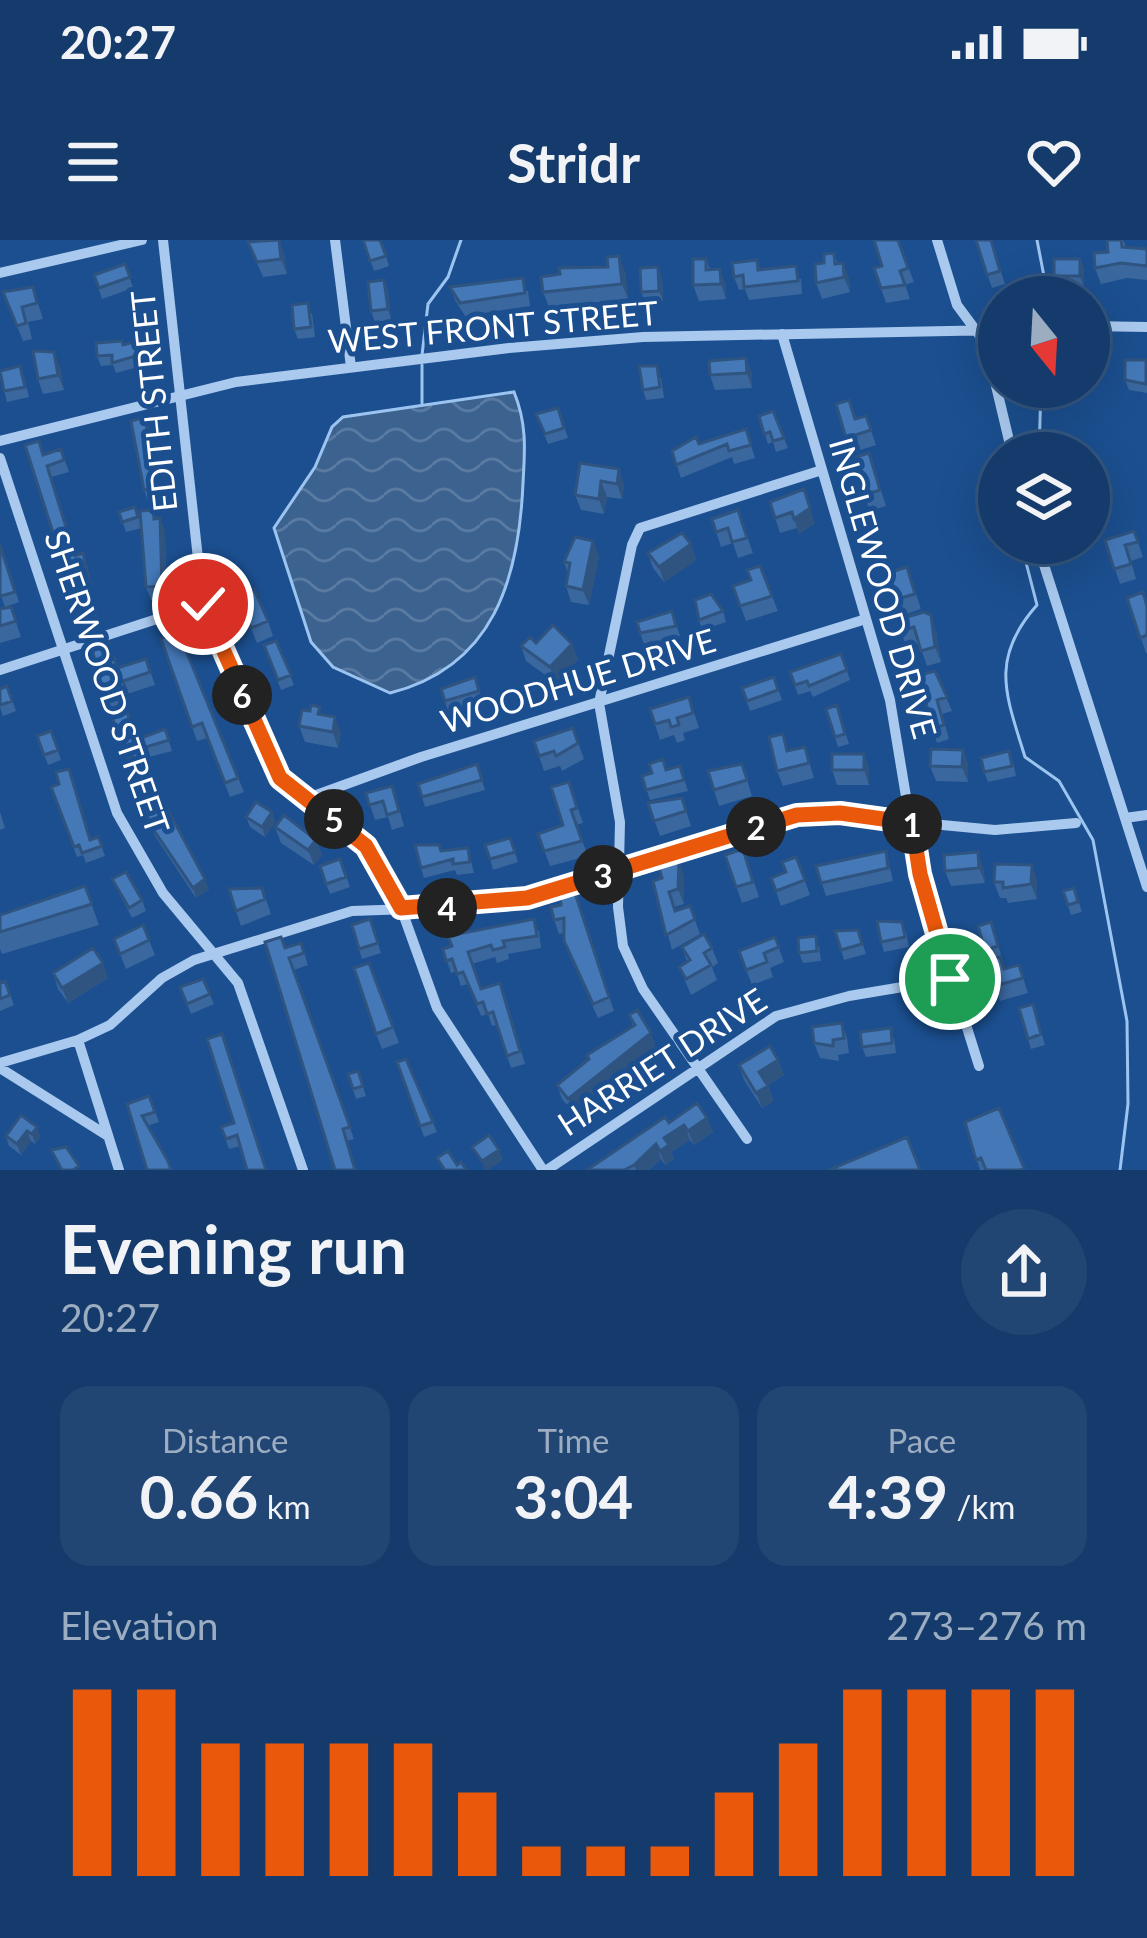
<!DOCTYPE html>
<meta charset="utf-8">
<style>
body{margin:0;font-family:Lato,sans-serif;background:#214673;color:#f1f3f6;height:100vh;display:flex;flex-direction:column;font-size:45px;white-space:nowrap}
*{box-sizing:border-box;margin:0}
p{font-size:39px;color:#9dadc1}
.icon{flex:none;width:66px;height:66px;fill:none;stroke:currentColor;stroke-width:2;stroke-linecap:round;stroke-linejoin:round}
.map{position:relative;height:930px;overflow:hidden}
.side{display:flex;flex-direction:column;background:#143b6b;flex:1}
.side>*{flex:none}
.needle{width:78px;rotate:162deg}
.buttons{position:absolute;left:978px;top:36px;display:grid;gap:24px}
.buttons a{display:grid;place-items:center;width:132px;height:132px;border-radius:50%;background:#143b6b;box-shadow:0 12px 48px #0002,0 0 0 3px #33557e;font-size:60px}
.pin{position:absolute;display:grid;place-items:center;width:102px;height:102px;color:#fff;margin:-51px;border:6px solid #fff;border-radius:50%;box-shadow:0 3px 12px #0007}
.km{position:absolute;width:60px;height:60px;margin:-30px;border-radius:50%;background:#222;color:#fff;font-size:33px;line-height:60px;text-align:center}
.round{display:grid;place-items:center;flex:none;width:126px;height:126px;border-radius:63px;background:#214673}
.overview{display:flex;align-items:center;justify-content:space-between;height:204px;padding:0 60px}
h1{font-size:66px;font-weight:700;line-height:90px}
.stats{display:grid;grid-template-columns:repeat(3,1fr);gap:18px;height:204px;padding:12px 60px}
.stats div{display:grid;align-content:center;border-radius:30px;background:#214673;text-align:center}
.stats b{font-size:60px;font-weight:700}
.stats small{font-size:33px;font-weight:400}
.stats p{font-size:33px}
.chart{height:336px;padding:24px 60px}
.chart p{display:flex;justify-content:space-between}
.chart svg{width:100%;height:216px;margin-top:12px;stroke:#ea580c;stroke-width:6}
.status{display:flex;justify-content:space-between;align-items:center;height:84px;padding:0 60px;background:#143b6b;direction:ltr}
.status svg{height:33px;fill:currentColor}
header{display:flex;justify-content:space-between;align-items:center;height:156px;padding:0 60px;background:#143b6b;font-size:54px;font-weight:700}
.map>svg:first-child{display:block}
</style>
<div class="status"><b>20:27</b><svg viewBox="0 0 49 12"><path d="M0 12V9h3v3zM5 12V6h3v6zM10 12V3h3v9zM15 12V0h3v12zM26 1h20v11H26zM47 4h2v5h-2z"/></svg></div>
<header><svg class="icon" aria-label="menu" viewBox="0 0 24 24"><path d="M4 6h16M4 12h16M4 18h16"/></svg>Stridr<svg class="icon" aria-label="heart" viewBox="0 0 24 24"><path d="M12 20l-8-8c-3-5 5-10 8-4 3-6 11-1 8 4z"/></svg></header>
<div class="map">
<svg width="1147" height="930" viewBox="0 0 1147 930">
<defs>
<pattern id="water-waves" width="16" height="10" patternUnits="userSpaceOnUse" patternTransform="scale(3)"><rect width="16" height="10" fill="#3c6290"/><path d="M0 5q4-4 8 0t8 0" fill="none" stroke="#597aa1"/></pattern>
</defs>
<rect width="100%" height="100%" fill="#1b4f8f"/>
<path fill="url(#water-waves)" stroke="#9cc4f0" stroke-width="3" d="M514,152C527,184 525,209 523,243C519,338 494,427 390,453L333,427L311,402L274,288L315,227L332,187L343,177Z"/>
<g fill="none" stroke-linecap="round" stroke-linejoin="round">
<path stroke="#9cc4f0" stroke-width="3" d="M1037,0L1048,57
M422,115L428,64L448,37L461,0
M422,125V163
M1039,213L1041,147
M1021,303L1037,365C989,419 1006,455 1025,517L1059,541L1093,600L1127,781L1128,864L1120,930"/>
<path stroke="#a9c9ee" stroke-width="10" d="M163,0L203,364L280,538L366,606L378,624L401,668L437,768L543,930
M335,0L351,127
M937,0L957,65L986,104L1012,213
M0,33L142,0
M1089,86L1147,87
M782,94L890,460L919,635L979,826
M0,201L236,142L509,108L643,97L999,90
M0,218L117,573L163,653L238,743L303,930
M1037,303L1147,647
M0,430L203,364
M308,558L421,517L866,379
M1125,578L1147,575
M78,800L119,930
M0,823L78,800L110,785L162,738L194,720L352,671L468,667L527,658L816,573L995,590L1076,583
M0,828L108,896
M747,899L643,749L623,706L618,667L620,582L599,463L632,305L640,288L822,230
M547,930L776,776L849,756L950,739"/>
</g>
<path fill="#3a679d" d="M363,0H381L389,26L374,31Z
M898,0L914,42L905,45L910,59L886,63L874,28L882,26Z
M976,0H991L1005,44L992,48Z
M1123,0L1126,7L1147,9V40L1127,38L1101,44L1095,28L1108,12Z
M248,2L284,14L287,34L263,37Z
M834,13L838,24L849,39L850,52L822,59L816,43L824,23Z
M706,19L710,30L726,45V59L699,61L693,45Z
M1080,19L1084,29V47H1058L1054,36Z
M757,20L760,29L801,39L802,54L749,60L745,49L739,50L734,37Z
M125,24L133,48L102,59L94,35Z
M608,27L625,31L628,59L549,67L543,52Z
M662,37L663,61L645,62L641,52Z
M384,40L388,51L391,80L375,82L371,71Z
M33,47L43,79L28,82L32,99L23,101L3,52Z
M450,47L528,51L530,66L465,76L455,60Z
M312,73L315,97L298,99L294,89Z
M145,99L153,123L116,133L113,125L101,126L97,116L122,101L124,105Z
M746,118L752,134V148L715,150L710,135Z
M1147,124V153L1129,150L1125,140Z
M60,127L64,150L43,154L38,139Z
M24,136L29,157L7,162L4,151Z
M661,137L664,158L646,160L643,150Z
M558,168L568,198L548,204L536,174Z
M773,171L788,208L776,212L773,202L768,204L759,176Z
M866,176L876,205L851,213L846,198L856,179Z
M149,188L160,259L148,261L144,250Z
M746,189L755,218L734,224L732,217L681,238L672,211Z
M25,205L43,215L61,209L69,232L51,237L76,315L87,325L98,381L83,386Z
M580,223L624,244L622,259L607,257L604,274L581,270L575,255Z
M874,228L886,266L870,271L864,255Z
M770,262L815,283L799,294L797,288L780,293Z
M135,267L142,288L126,292L119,272Z
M738,270L753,313L738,318L733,303L721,307L712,279Z
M165,291L166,359L151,360L146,347Z
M1134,291L1143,317L1131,321L1136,339L1120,344L1105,300Z
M0,303L19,362L5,367L0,353Z
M691,304L696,320L664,342L653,328L648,313Z
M599,316L589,365L571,362L566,346L568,333L564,322Z
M760,326L778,371L746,381L733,346L751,340Z
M907,327L921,369L906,374L891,349L885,334Z
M1127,358L1147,364V413H1146Z
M242,366L268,381L273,396L257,403Z
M11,367L21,397L0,403V369Z
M672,371L680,396L644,404L640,393Z
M723,371L726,382L702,390L699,380Z
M897,380L936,391L941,422L927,426L919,403L906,406Z
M174,381L244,552L230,557L207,498L197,501L161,399L166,397Z
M276,401L294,445L281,450L264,405Z
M536,403L578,419L555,442L526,421L521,406Z
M841,414L850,440L813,457L810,451L798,455L790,432Z
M146,419L155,445L127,454L131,463L109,470L104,458L118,428Z
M935,431L952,471L942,474L949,499L937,503L932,489Z
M475,437L485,466L450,477L441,449Z
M774,437L782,460L750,471L742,448Z
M7,446L16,471L3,476L0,467V449Z
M689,457L699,488L683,493L685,500L677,503L674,495L660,500L650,469Z
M837,465L849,504L838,507L826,469Z
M111,474L136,500L165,489L172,511L149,517L153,527L138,532L136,525L130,527Z
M299,486L341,492L338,508L305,502Z
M573,488L584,519L562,531L560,526L544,531L534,501Z
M51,491L61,520L48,525L37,496Z
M805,507L814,538L783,546L777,531L789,511Z
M963,510L968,525V542L936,541L930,526Z
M864,514L869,529V545H837L832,530Z
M1013,522L1016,536L988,542L984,532Z
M477,524L485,550L425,567L418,544Z
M742,524L752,556L719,566L708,531Z
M680,526L688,551L650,560L642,536Z
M134,536L157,561L209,649L196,658L155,596Z
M569,542L583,583L576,585L588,616L550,626L538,594L563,585Z
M51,547L91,600L98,597L105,616L86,623L83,615L77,617Z
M366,553L397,561L404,586L392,590L388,577L375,580Z
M682,558L691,586L660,596L648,563Z
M0,572L5,588L0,590Z
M272,572L275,582L265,597L250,587L246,577Z
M275,587L316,600L322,615L314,625L281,603Z
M510,598L518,622L493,630L490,619Z
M468,608L474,633L457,635L455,630L424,638L421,628Z
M743,609L759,657L742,663L725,615Z
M886,611L893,641L826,656L816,626Z
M796,617L810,655L781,666L771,638L786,632Z
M340,619L350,647L330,654L326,644Z
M983,627L985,643L951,646L945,631Z
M684,636V664L674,667L676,671L690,666L700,694L672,710L653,641Z
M112,639L142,660L146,671L132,678Z
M1037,640V659L1008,663L1006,658H1000L994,642Z
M85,646L99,685L2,714L0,709V675Z
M262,648L271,674L241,686L229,649Z
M1074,648L1082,672L1071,675L1063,651Z
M575,653L614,771L598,778L569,715L564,701V693L559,694L554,680L561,665Z
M370,679L381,713L362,719L352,685Z
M991,682L1005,728L1019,725L1028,753L1000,761L978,686Z
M858,690L866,714L844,720L841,710Z
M539,691L541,708L508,714L509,719L497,723L495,717L472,724L481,749L505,755L525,824L511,828L497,785L492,786L488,774L481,776L468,744L461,746L456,731L451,733L443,709Z
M906,692L909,707L884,712L881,702Z
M775,697L784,722L770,728L773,737L752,745L739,711Z
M114,699L149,700L155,715L126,729Z
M301,703L308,725L294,730L354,899L347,901L285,708Z
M819,706L821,721L803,723L799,713Z
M682,707L712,708L718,723L712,727L717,740L691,755L679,727L687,722Z
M369,723L399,803L382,809L376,794Z
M53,733L108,738L68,763L58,749Z
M203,739L214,764L191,774L180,747Z
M5,741L14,765L0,771V743Z
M1033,764L1045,805L1031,809L1019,768Z
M629,775L656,807L573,872L562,859L557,845L633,786Z
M842,783L847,798L849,813L838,815L839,821L820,818L814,803Z
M222,794L240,906L229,909L221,887L234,883Z
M894,798L896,813L866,817L862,807Z
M406,819L437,892L424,897L397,822Z
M778,820L784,835L768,845L773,861L762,868L744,840L739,825Z
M358,831L366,856L356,859L348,834Z
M149,856L159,882L147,886L127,864Z
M999,868L1024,930H980L965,882Z
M707,878L713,892L694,905L690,900L671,912L674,919L665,925L661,919L649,930H587L669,883Z
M37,887L40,897L35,904L31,901L21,915L9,906L6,896Z"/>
<path fill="#305480" d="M279,0L284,14L287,34L281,19Z
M619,16L625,31L628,59L622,44Z
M1080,19L1084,29V47L1080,36Z
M843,23L849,39L850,52L844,37Z
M658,27L662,37L663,61L659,51Z
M720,29L726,45V59L721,44Z
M384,40L388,51L391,80L388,69Z
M54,112L60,127L64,150L58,135Z
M746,118L752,134V148L747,133Z
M145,177L149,188L160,259L156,249Z
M619,229L624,244L622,259L617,244Z
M601,241L607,257L604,274L599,259Z
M804,249L815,283L799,294L794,279Z
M160,278L165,291L166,359L162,346Z
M593,301L599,316L589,365L583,350Z
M691,304L696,320L664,342L659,327Z
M83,313L87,325L98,381L94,369Z
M931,375L936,391L941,422L935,407Z
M572,404L578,419L555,442L550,427Z
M335,477L341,492L338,508L333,492Z
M963,510L968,525V542L962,527Z
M864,514L869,529V545L864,530Z
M272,572L275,582L265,597L262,587Z
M316,600L322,615L314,625L308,610Z
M978,612L983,627L985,643L979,628Z
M679,621L684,636V664L678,649Z
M1032,625L1037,640V659L1031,644Z
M205,639L209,649L196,658L193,648Z
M103,723L108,738L68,763L62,748Z
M651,793L656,807L573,872L568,859Z
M778,820L784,835L765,847L759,832Z
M768,846L773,861L762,868L756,853Z
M707,878L713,892L694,905L688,891Z
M684,885L690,900L671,912L674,919L665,925L660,911L664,898Z
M37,887L40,897L35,904L32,894Z
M27,891L31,901L21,915L17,904Z
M656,904L661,919L649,930H636L634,925Z
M499,910L503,920L488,930H485L482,921Z"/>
<path fill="#4478b7" stroke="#305480" stroke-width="3" d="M279,0L281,19L257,22L248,2Z
M363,0H380L386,16L370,21Z
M874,0H898L908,28L900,31L905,45L881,48L874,28L882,26Z
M976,0H991L1000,31L987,35Z
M1107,0H1121L1122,7L1147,9V26L1121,23L1095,28L1094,13L1108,12Z
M834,13L835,24L843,23L844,37L816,43L815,24L824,23V14Z
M619,16L622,44L543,52L541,37L560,34L559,28L608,27L607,17Z
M693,19H706V30L720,29L721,44L693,45Z
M1054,19H1080V36H1054Z
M757,20L758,30L796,26L798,41L744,47L743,35L734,37L732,23Z
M125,24L130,37L99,48L94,35Z
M658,27L659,51L641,52L640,28Z
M523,38L525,53L460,63L450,47Z
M384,40L388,69L371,71L368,42Z
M33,47L37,63L22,67L26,83L17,86L3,52Z
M308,63L311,87L294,89L292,65Z
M145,99L149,112L112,123V115L97,116L96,103L122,101L123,105Z
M33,111L54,112L58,135L38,139Z
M746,118L747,133L710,135L709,121Z
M1125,120H1146V144L1125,140Z
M20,126L25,147L4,151L0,131Z
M639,126H657L660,147L643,150Z
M849,160L855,179L866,176L871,190L846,198L836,164Z
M558,168L564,188L545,194L536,174Z
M773,171L784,198L773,201L770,192L764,194L759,176Z
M145,177L156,249L144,250L131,181Z
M746,189L751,205L729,211L727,204L676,225L672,211L696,197L699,204Z
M39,201L43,215L61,209L64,220L47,226L75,316L83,313L94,369L79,374L25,205Z
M869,213L880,250L864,255L853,218Z
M580,223L619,229L617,244L601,241L599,259L575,255Z
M804,249L810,268L794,279L792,272L775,278L770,262Z
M135,267L138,277L122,282L119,272Z
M153,270L154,279L160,278L162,346L146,347L140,271Z
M738,270L747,298L732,302L728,288L716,292L712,279Z
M1134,291L1138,302L1125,305L1131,324L1114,329L1105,300Z
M682,293L691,304L659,327L648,313Z
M575,297L593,301L583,350L566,346L570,323L564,322Z
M0,305L15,352L1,356L0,353Z
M760,326L772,356L740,366L733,346L751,340L747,330Z
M907,327L915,354L901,358L885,334Z
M254,349L268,381L251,388L242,366L249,363L245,353Z
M1143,352L1147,366V395L1140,398L1127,358Z
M711,354L723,371L699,380L695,360Z
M11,367L16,381L0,386V369Z
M672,371L676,386L640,393L637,382Z
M924,372L931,375L935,407L921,411L914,387L901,391L897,380Z
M174,381L238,538L225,543L202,483L192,487L161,399L166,396L162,386Z
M553,385L572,404L550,427L521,406L530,397L536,403Z
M276,401L291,435L278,440L264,405Z
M109,402L117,428L146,419L150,432L123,441L126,450L104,458L92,408Z
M841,414L847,430L809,446L807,441L795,445L790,432Z
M935,431L947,457L937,460L944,485L932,489L920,435Z
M475,437L479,451L445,461L441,449Z
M774,437L778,450L747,461L742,448Z
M7,446L12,461L0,465V449Z
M689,457L693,473L677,478L679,485L671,487L669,480L655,484L650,469Z
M311,465L320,467L318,474L335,477L333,492L299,486L302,470L310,471Z
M837,465L845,494L835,497L826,469Z
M126,469L136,500L165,489L169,500L146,507L149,517L134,522L132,515L126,517L111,474Z
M573,488L578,503L556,516L554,511L539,516L534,501Z
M51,491L58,510L44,515L37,496Z
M783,494L787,511L805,507L809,523L777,531L769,497Z
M931,509L963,510L962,527L930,526Z
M1009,511L1012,526L984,532L981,518Z
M832,514H864V530H832Z
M663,519L666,530L680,526L684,540L646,550L642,536L652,533L649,524Z
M477,524L482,540L422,557L418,544Z
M742,524L747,540L714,550L708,531Z
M69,529L90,600L98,597L102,606L82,613L79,605L74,607L51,547L59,544L56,532Z
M146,532L157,561L162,559L205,639L193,648L151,586L134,536Z
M569,542L577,568L571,570L582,601L544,611L538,594L563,585L551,547Z
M392,546L399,571L387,575L383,561L369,565L366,553Z
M682,558L686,571L654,581L648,563Z
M256,562L272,572L262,587L246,577Z
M284,575L316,600L308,610L275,587Z
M510,598L515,612L490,619L485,605Z
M415,605H439L441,611L468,608L470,622L453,624V619L421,628Z
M743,609L753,642L736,647L725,615Z
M886,611L888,628L821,643L816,626Z
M978,612L979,628L945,631L944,615Z
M796,617L805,640L776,651L771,638L786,632L782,622Z
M340,619L346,637L326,644L320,626Z
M679,621L678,649L669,652L675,671L690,666L695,679L666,695L653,641L662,638L659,627Z
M995,624L1032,625L1031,644L1003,648V642H994Z
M126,632L142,660L129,668L112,639Z
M85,646L92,664L0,692V675Z
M262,648L265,659L236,671L229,649Z
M1074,648L1078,662L1068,665L1063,651Z
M575,653L609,757L593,764L564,701V678L554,680L551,667L561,665L560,656Z
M370,679L378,703L359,709L352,685Z
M534,679L537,696L503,701L505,707L493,710L491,705L468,712L481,749L500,743L520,811L507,816L493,772L487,774L483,762L477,764L463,732L457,734L452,719L446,721L443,709L452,706L448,696Z
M877,681L902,682L905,697L881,702Z
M991,682L998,706L985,710L978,686Z
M143,685L149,700L120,714L114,699Z
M858,690L862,704L841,710L835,691Z
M704,694L712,708L704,713L711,725L686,739L679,727L690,720L682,707Z
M816,696L817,711L799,713L798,698Z
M281,697L285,708L301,703L304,713L289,718L350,887L343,889L355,930H335L265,702Z
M775,697L779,707L764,713L767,722L746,730L739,711Z
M93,708L103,723L62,748L53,733Z
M1000,717L1004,729L1019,725L1023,738L995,746L987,720Z
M369,723L393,787L376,794L354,728Z
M203,739L210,754L187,764L180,747Z
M5,741L10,755L0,759V743Z
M1033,764L1041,794L1028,799L1019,768Z
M637,770L651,793L568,859L557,845L589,819L587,815L635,785L629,775Z
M842,783L844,798L833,800V806L814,803L812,787Z
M891,788L892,803L862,807L860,792Z
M222,794L266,930H247L237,895L226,899L221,887L234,883L207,799Z
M770,806L778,820L759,832L768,846L756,853L739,825Z
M406,819L433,882L420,886L397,822Z
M358,831L363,846L353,849L348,834Z
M149,856L155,872L142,876L168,921L171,930H147L127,864Z
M697,863L707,878L688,891L684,885L664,898L669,905L660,911L656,904L634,925L624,930H587L665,877L669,883Z
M999,868L1024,928L1020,930H986L981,918L976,920L965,882Z
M21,875L37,887L32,894L27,891L17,904L6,896Z
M489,895L499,910L482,921L472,907Z
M907,897L920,930H829Z
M66,907L79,926L73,930H62L51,910Z
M448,911L457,925L461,922L466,930H445L437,918Z"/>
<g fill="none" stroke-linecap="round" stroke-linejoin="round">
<defs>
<path id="route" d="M203,364L280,538L366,606L401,668L527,658L797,575L840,573L912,583L920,634L950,739"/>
</defs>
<use href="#route" stroke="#fff" stroke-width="24"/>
<use href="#route" stroke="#ea580c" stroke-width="15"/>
</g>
<g text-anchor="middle" stroke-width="10" stroke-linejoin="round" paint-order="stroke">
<g font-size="33" fill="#fff" stroke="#1b4f8f">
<text transform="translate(493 87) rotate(-5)" y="12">WEST FRONT STREET</text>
<text transform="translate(154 161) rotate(-96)" y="12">EDITH STREET</text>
<text transform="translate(883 348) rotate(74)" y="12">INGLEWOOD DRIVE</text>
<text transform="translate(578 441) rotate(-17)" y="12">WOODHUE DRIVE</text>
<text transform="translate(107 442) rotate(71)" y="12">SHERWOOD STREET</text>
<text transform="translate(662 822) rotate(-33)" y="12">HARRIET DRIVE</text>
</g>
</g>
</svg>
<div class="buttons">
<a><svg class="needle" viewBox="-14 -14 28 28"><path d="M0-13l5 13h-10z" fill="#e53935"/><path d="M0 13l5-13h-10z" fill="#9dadc1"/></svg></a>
<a><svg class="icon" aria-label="layers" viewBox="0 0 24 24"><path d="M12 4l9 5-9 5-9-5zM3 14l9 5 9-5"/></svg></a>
</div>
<div class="pin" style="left:950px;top:739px;background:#1e9e55"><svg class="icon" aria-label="arrive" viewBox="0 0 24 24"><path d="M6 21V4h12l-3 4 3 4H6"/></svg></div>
<div class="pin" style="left:203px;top:364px;background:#d93025"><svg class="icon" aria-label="check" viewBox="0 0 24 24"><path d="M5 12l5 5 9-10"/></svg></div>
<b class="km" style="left:912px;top:584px">1</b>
<b class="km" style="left:756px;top:587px">2</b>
<b class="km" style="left:603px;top:635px">3</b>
<b class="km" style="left:447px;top:668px">4</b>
<b class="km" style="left:334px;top:579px">5</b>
<b class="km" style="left:242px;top:455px">6</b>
</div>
<section class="side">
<div class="overview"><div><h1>Evening run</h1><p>20:27</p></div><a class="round"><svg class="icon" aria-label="share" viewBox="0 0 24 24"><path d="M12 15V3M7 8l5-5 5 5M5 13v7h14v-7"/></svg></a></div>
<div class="stats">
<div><p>Distance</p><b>0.66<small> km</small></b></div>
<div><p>Time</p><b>3:04</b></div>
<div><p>Pace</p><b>4:39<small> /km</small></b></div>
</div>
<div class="chart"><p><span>Elevation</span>273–276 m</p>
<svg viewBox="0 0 160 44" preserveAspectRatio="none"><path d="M5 44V6M15 44V6M25 44V17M35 44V17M45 44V17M55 44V17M65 44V27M75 44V38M85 44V38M95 44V38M105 44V27M115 44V17M125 44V6M135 44V6M145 44V6M155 44V6"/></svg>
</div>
</section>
